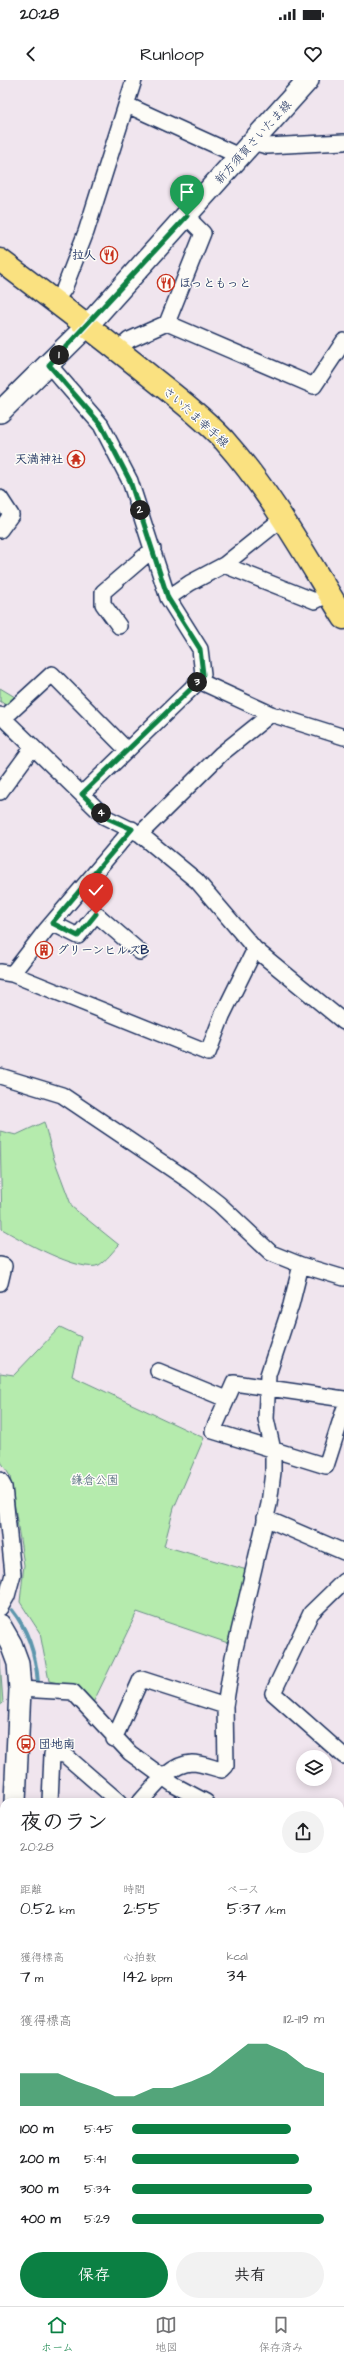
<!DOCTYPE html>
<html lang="ja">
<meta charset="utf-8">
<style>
body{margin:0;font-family:"Architects Daughter","Klee One",sans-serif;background:#f2f2f2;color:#202124;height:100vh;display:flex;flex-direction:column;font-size:15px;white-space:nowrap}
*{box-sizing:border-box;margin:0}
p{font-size:13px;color:#757577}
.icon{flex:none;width:22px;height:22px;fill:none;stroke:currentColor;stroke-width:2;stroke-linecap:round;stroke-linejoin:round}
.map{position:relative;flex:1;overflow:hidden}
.drawer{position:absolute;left:0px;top:1718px;width:344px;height:508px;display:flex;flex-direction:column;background:#fff;border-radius:12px 12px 0 0;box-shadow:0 2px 10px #0003}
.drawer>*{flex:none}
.tools{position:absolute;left:296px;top:1670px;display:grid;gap:8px}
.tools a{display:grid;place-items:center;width:36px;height:36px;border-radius:50%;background:#fff;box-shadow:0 2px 10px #0003;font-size:20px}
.pin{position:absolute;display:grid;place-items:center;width:34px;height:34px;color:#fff;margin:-41px -17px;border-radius:50% 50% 50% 0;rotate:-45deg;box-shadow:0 0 4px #0007}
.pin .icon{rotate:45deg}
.km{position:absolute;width:20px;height:20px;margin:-10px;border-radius:50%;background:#222;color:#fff;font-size:11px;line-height:20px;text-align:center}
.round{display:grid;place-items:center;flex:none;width:42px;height:42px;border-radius:21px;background:#f2f2f2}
.head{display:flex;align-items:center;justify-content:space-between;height:68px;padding:0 20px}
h1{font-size:22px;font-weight:600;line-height:30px}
.stats{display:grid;grid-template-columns:repeat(3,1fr);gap:6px;height:68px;padding:4px 20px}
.stats div{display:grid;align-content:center}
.stats b{font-size:17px;font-weight:600}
.stats small{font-size:11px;font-weight:400}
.stats p{font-size:11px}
.chart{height:112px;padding:8px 20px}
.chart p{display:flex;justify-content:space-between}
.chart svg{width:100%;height:72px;margin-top:4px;fill:#0b8043;opacity:.7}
.primary-button{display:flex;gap:8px;margin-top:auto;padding:8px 20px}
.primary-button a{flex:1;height:46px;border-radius:24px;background:#0b8043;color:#fff;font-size:16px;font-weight:600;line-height:46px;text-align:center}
.primary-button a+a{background:#f2f2f2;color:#202124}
ul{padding:0 20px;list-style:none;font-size:13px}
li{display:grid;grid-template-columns:64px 48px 1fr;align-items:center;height:30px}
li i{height:10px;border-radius:5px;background:#0b8043}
.status{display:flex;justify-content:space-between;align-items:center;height:28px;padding:0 20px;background:#fff;direction:ltr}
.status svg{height:11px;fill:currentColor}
header{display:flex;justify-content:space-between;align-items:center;height:52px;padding:0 20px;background:#fff;font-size:18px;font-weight:600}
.tab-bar{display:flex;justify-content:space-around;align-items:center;height:56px;border-top:1px solid #e0e0e0;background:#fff;font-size:11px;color:#757577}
.tab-bar a{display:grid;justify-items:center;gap:2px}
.tab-bar .current{color:#0b8043}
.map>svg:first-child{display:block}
</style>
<div class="status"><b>20:28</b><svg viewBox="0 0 49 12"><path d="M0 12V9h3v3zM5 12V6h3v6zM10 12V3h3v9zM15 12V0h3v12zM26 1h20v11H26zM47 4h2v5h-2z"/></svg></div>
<header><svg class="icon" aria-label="back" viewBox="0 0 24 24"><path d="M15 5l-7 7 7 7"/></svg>Runloop<svg class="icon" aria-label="heart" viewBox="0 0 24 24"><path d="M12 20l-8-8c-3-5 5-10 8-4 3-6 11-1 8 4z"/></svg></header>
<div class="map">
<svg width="344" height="2226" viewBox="0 0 344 2226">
<rect width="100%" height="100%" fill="#f0e5ee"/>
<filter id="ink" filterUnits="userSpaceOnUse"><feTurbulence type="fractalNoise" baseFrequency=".025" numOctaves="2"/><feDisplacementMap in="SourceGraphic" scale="8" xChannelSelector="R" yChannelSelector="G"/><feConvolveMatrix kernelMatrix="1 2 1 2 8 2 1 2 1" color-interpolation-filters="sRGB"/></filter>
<g filter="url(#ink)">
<path fill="#b5ebad" stroke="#688d86" d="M0,608L15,617L7,626L0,621Z
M44,1042L54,1079L72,1127L119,1165C113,1171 106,1181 99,1185C81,1194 19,1159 2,1149L0,1051L16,1055Z
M60,1247L81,1257L72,1296L204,1358L174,1428L164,1466L247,1490L228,1563L137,1532L93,1623L73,1606L49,1601L40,1553L20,1522L24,1485L10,1396L0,1380V1293L14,1295Z
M0,1580L3,1623L0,1626Z"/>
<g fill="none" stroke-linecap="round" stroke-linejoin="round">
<path stroke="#5d96ad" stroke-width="4" d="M12,1530C29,1551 36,1577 38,1603
M340,1933L344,1935"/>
<defs>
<path id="street" d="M127,25L239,76
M252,62L267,66L344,62
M55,221L64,209L86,152L134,0
M167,243L203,153L187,137
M118,270L129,260L167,243L314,306L344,261
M49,285L101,345L130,401L168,518L200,569L203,594L199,601L82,714
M0,418L11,435L0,450
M224,485L315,521L329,514
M168,518L190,503L224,485L283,438
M119,546L103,524V512L153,469
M199,601L271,634L344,657
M0,635L105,737L140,754L197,801L255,869L344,942
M4,638L52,594L127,670
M0,712L33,667
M140,754L221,674L271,634
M52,843L78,856L96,834L140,872
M0,892L12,894L208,973L222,936L255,869
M12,894L46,850L132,749
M0,996L62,1015L191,1102L219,1124L271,1173L301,1185L344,1198
M0,1185L4,1186L0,1203
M158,1291L226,1319
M344,1319L234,1303L213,1351L326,1386L344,1330
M0,1400L4,1407L13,1494L7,1516L0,1528
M265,1438L344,1472
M344,1501L311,1533L273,1613L344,1676
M20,1609L73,1612L130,1673L174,1705L206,1722
M114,1659L141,1599L225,1626
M50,1722L52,1674L65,1675L119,1722
M140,1722C153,1708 170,1684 192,1683C201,1683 213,1688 222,1690L226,1686L225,1626L233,1577L269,1424L273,1392V1370L266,1339L268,1295L291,1225L301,1185
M340,1795L344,1798
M0,1906L4,1901
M0,1931L4,1935
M340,1978L344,1980
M0,2028L4,2025
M340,2056L344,2050
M0,2076L4,2074
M340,2082L344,2081
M340,2124H344
M340,2179L344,2178
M279,2222L284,2226
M58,2226L64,2222
M258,2226L262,2222"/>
<path id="secondary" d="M0,332L87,246L308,0
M0,1545L11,1564L18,1583L20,1609L15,1722
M0,1781H4
M340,1951L344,1953"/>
<path id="primary" d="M0,180C52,219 105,259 155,300C179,319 203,338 224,360C272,414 306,477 344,538"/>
</defs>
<use href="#street" stroke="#1b2f5e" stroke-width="18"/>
<use href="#secondary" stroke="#1b2f5e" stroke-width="24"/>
<use href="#primary" stroke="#1b2f5e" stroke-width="25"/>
<use href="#street" stroke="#fdfcf7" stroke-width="15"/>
<use href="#secondary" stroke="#fdfcf7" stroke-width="21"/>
<use href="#primary" stroke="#fae180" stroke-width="22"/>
</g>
</g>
<g fill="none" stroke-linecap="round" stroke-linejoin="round" filter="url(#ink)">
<defs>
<path id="route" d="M96,834L78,856L52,843L132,749L105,737L82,714L199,601L203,594L200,569L168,518L130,401L101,345L49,285L187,136"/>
</defs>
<use href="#route" stroke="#fff" stroke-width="8"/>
<use href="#route" stroke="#0b8043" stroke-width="5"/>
</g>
<defs>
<symbol id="restaurant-ring" viewBox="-11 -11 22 22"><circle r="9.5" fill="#fdfcf7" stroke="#c8321e" stroke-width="1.5"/><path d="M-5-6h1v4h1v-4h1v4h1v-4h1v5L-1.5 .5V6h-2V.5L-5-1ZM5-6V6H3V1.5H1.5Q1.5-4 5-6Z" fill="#c8321e"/></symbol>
<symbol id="temple-ring" viewBox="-11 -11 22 22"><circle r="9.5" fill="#fdfcf7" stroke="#c8321e" stroke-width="1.5"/><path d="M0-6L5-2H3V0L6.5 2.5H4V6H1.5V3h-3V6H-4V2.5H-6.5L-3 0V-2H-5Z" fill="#c8321e"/></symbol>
<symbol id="building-ring" viewBox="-11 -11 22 22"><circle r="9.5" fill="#fdfcf7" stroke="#c8321e" stroke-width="1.5"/><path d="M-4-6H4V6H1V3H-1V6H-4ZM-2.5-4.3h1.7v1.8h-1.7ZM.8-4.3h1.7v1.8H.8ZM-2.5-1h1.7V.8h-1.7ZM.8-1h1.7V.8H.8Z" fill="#c8321e"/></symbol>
<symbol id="bus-ring" viewBox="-11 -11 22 22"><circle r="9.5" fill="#fdfcf7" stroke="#c8321e" stroke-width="1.5"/><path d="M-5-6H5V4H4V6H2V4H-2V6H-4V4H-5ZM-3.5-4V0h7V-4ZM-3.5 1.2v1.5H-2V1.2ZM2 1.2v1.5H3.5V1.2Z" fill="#c8321e"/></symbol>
</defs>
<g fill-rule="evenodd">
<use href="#restaurant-ring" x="99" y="165" width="20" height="20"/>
<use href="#restaurant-ring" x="156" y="193" width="20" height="20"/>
<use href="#temple-ring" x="66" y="369" width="20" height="20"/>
<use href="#building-ring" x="34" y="860" width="20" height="20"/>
<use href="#bus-ring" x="16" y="1654" width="20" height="20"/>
</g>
<g text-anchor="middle" stroke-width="3" stroke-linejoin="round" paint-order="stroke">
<g font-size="12" fill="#1b2f5e" stroke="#fdfcf7">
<text transform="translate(253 62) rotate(-48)" y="4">新方須賀さいたま線</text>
<text transform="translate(196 337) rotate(42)" y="4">さいたま幸手線</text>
</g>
<g font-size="12" font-weight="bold" fill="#1b2f5e" stroke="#fdfcf7" text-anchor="start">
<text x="96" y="179" text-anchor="end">拉人</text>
<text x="179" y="207">ほっともっと</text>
<text x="63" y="383" text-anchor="end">天満神社</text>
<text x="57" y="874">グリーンヒルズB</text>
<text x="39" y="1668">団地南</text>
</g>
<g font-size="12" fill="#425e72" stroke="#fdfcf7">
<text x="95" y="1404">鎌倉公園</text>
</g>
</g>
</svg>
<div class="tools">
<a><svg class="icon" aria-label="layers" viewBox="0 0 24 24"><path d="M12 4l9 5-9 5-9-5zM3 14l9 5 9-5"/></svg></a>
</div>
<div class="pin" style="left:187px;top:136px;background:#1e9e55"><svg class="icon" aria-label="arrive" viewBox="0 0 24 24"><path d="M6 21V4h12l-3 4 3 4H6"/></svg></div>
<div class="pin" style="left:96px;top:834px;background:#d93025"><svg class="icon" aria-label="check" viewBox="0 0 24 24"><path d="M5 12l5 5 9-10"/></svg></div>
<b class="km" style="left:59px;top:275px">1</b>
<b class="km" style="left:140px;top:430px">2</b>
<b class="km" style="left:197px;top:602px">3</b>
<b class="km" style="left:101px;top:733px">4</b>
<section class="drawer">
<div class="head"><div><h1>夜のラン</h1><p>20:28</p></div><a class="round"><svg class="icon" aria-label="share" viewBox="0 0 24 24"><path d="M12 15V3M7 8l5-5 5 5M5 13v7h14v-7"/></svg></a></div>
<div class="stats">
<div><p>距離</p><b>0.52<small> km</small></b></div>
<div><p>時間</p><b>2:55</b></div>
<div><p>ペース</p><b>5:37<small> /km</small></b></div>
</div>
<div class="stats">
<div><p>獲得標高</p><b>7<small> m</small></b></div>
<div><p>心拍数</p><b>142<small> bpm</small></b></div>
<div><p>kcal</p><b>34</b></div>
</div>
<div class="chart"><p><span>獲得標高</span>112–119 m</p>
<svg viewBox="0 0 160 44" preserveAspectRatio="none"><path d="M0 44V24L10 24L20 24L30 29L40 33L50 38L60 38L70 33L80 33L90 29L100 24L110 15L120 6L130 6L140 11L150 20L160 24V44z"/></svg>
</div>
<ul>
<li><b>100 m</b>5:45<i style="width:83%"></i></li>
<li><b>200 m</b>5:41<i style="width:87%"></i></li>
<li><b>300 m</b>5:34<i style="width:94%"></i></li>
<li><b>400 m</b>5:29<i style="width:100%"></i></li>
</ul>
<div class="primary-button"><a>保存</a><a>共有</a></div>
</section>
</div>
<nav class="tab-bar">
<a class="current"><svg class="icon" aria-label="home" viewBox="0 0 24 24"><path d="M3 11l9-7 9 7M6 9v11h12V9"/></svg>ホーム</a>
<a><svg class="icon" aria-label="map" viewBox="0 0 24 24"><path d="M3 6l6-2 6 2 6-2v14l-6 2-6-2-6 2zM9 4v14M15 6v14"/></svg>地図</a>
<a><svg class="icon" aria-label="saved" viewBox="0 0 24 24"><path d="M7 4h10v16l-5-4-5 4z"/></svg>保存済み</a>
</nav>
